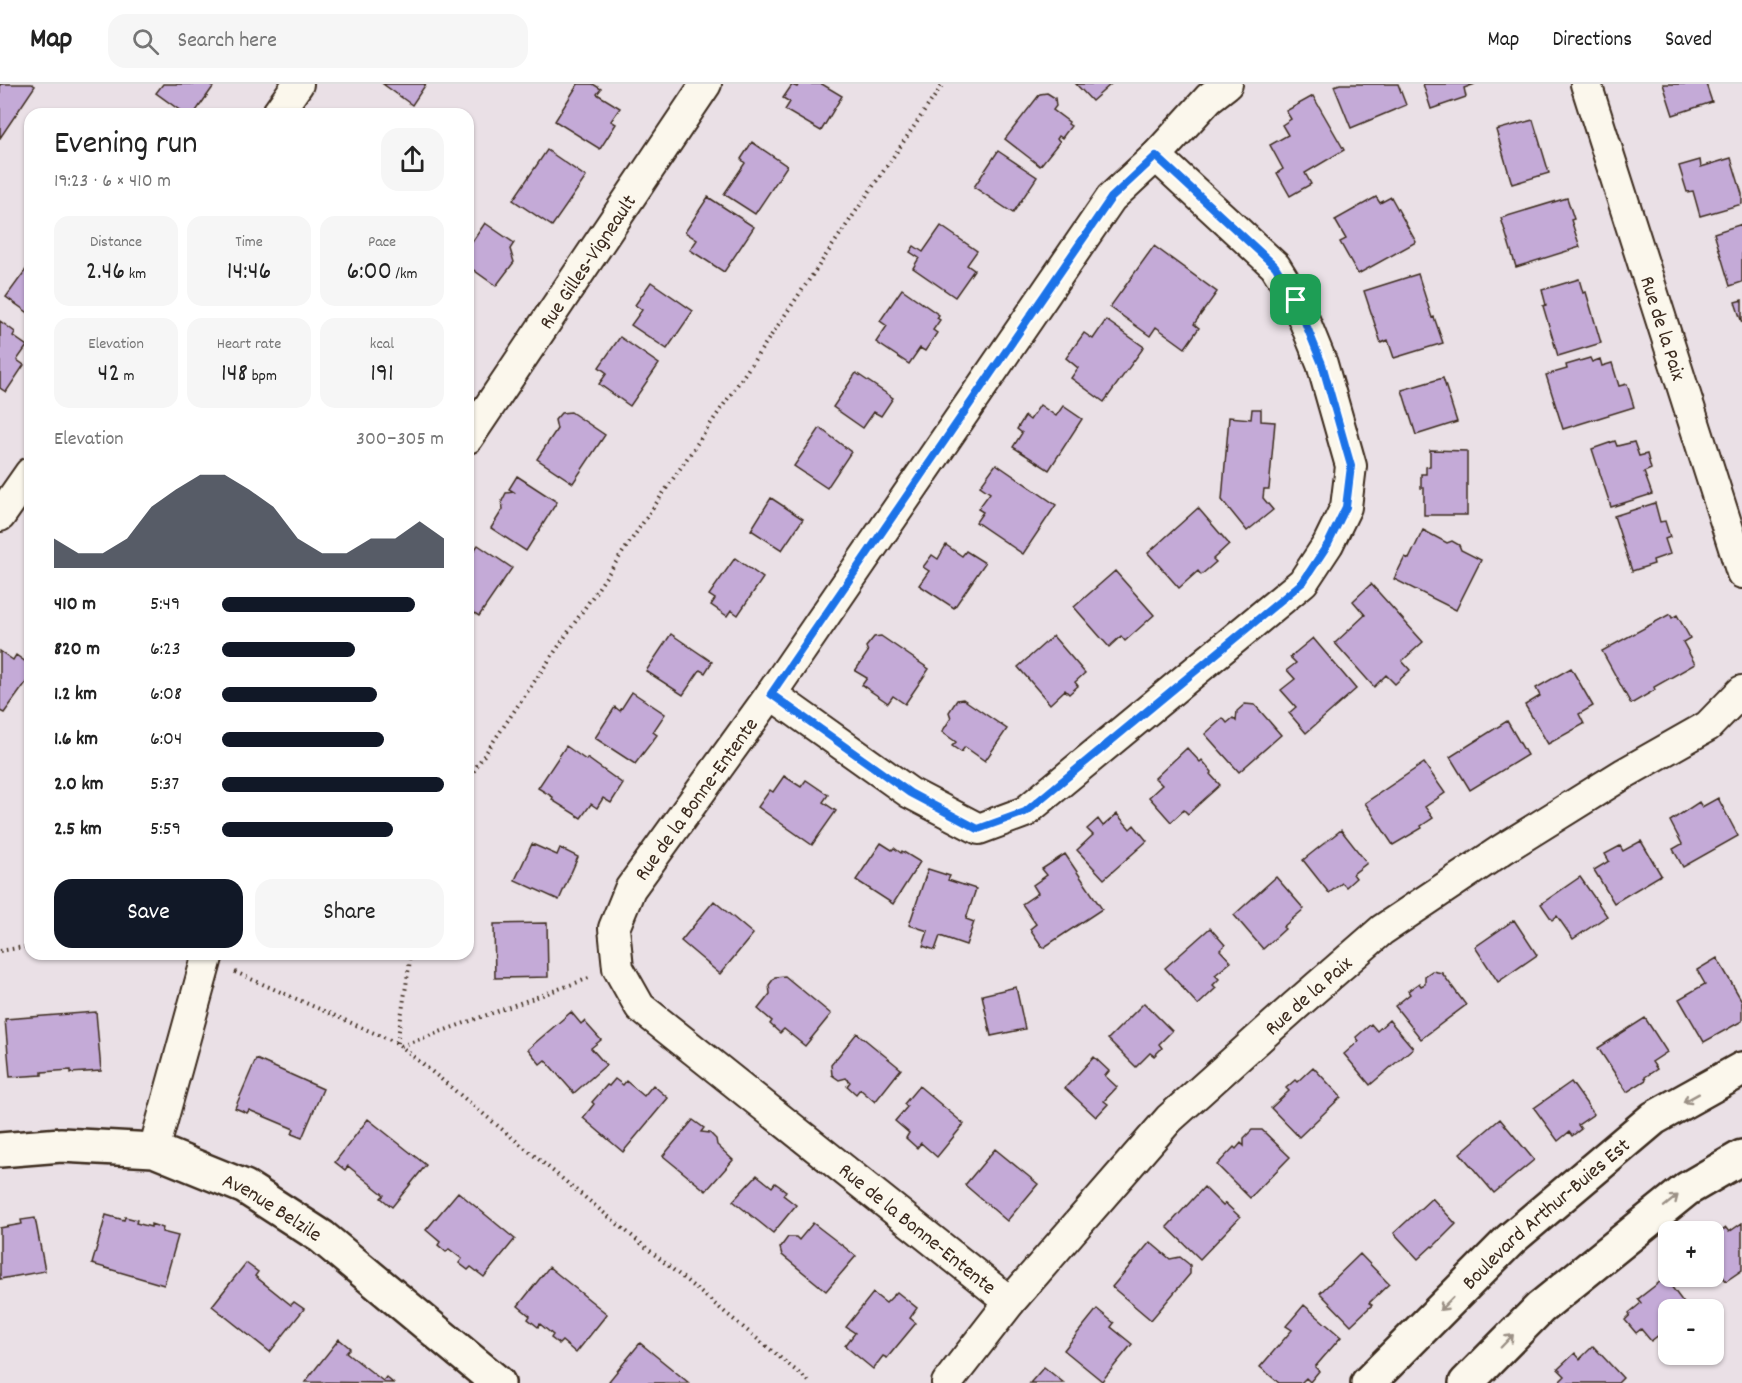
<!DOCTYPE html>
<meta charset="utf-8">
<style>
body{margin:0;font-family:Dekko,sans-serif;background:#f6f6f6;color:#222;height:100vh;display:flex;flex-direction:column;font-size:22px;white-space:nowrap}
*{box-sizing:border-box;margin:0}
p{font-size:20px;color:#767676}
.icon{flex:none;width:33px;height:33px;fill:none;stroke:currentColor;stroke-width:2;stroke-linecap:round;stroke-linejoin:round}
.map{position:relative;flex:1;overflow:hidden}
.sheet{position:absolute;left:24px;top:24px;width:450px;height:852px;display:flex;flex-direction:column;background:#fff;border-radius:18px;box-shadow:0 2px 4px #0004}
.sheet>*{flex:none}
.controls{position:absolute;left:1658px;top:1137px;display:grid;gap:12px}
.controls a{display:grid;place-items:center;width:66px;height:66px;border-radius:12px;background:#fff;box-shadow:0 2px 4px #0004;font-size:30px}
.pin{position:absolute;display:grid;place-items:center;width:51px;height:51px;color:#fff;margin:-26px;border-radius:12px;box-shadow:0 3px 9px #0006}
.round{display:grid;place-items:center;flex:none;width:63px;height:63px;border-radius:18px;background:#f6f6f6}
.summary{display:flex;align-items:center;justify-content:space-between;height:102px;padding:0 30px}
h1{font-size:33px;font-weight:600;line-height:45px}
.stats{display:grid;grid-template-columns:repeat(3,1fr);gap:9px;height:102px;padding:6px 30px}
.stats div{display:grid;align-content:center;border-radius:15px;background:#f6f6f6;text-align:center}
.stats b{font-size:26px;font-weight:600}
.stats small{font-size:16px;font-weight:400}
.stats p{font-size:16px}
.chart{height:168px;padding:12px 30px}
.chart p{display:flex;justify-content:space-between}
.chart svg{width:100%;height:108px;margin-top:6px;fill:#111827;opacity:.7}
.primary-button{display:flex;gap:12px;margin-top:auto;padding:12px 30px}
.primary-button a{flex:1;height:69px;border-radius:18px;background:#111827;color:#fff;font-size:24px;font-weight:600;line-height:69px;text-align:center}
.primary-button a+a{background:#f6f6f6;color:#222}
ul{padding:0 30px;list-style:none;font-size:20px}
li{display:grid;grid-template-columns:96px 72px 1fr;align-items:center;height:45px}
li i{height:15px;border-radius:8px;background:#111827}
header{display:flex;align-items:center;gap:36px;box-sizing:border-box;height:84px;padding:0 30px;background:#fff;border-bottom:2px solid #e0e0e0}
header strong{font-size:28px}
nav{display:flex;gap:33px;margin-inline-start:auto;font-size:21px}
.search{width:420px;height:54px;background:#f6f6f6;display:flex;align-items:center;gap:15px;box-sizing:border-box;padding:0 21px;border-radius:18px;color:#767676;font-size:22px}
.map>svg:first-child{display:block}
</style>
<header>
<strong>Map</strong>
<div class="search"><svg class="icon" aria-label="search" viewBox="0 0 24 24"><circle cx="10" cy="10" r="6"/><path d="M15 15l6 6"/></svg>Search here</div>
<nav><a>Map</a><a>Directions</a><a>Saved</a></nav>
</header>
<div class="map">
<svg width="1742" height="1299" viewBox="0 0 1742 1299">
<rect width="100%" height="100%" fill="#eae0e6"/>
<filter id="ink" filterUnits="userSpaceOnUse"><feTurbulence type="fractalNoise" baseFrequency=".0167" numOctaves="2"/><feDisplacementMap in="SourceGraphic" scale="12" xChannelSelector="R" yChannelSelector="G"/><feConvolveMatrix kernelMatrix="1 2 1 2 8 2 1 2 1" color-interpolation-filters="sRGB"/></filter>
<g filter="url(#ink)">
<path fill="#c4aad7" stroke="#3b2a1e" stroke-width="1.5" d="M0,0H32L35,2L0,54Z
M163,0H210L213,3L194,30H185L156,9Z
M383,0H426L412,21Z
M578,0H593L601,5L597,10L620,24L611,37L616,40L600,65L555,37Z
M799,0H822L842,12L821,47L785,26L790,18L783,14L792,1L797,3Z
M1076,0H1111L1092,17Z
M1340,0H1398L1406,21L1351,44L1334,2Z
M1423,0H1475L1464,4L1466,13L1431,25Z
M1663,0H1706L1712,18L1673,31Z
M1047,9L1055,14L1056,22L1053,26L1069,38L1068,40L1071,42L1062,54L1059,52L1057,55L1060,57L1040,82L1005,55L1040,10Z
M1313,12L1344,66L1305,89L1311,100L1290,112L1277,89L1283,85L1270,61L1288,51L1282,41L1291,35L1286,27Z
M1533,36L1549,89L1512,100L1496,46Z
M752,58L787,82L755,130L724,110L745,79L741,75Z
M547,66L586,93L552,142L513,116Z
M998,67L1037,93L1013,129L974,103Z
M1731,74L1742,110V120L1700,132L1693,107L1687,108L1679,82L1700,76L1701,83Z
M708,113L754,143L724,188L690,166L697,156L685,148Z
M1376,113L1380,119L1391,113L1416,158L1358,190L1340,158L1346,155L1335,136Z
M1567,114L1574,135L1571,136L1580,163L1516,183L1501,134Z
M485,139L514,159L510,165L514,178L496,202L468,182V164Z
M1742,140V198L1730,202L1714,149Z
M941,142L977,167L967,181L974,186L955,213L913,184L919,174L910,168L914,162L923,168Z
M1154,162L1217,208L1194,240L1199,244L1185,264L1156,243L1150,252L1110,223Z
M30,180V230L6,213Z
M1418,190L1432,234L1434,233L1443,259L1394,274L1388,256L1381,259L1364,207Z
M1579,195L1583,209L1586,208L1601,259L1558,272L1543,222L1546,221L1542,206Z
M651,198L693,227L667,265L631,241L642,226L635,221Z
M902,205L939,231L937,234L940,236L933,246L937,249L925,267L920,264L909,280L876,258L887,242L880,237Z
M1742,216V239L1735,218Z
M1106,236L1144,263L1104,318L1071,294L1078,284L1066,274L1084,249L1093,255Z
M0,237L15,248L13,252L27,262L17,276L24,281L6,308L0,304Z
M620,253L659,280L630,322L599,300L607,289L599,283Z
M1590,274L1592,278L1600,275L1602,282L1612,279L1619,302L1627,300L1634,323L1563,345L1546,291L1567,285L1566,281Z
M856,289L893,314L881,332L874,328L863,344L833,323Z
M1443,294L1457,338L1416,351L1402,306Z
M1040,321L1056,332L1063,322L1082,335L1049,386L1013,363L1022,349L1017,345L1025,332L1030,336Z
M1252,325H1261V337L1275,338L1269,405H1264L1263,414L1273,426L1247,447L1222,416L1229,333L1251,335Z
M571,328L605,351L573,399L537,375L557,345L555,336L561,329Z
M820,344L851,368L827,404L794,382Z
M1615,357L1617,362L1634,358L1639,372L1647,370L1651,385L1644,388L1652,410L1611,423L1592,365Z
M1430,366L1467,367V431H1424V404H1421V390H1426V383L1430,382Z
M996,380L1056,421L1023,470L976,438L983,428L978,425L990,409L980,402Z
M517,392L557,418L526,467L491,444L503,425L502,417L506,409L514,408L509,405Z
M771,414L803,435L782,466L751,446Z
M1655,419L1660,438L1665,437L1670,453L1665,455L1670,470L1653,476L1654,480L1632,487L1614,432Z
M1198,424L1229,460L1213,475L1216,478L1201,491L1198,487L1179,504L1148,469Z
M1423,446L1447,459L1452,457L1459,461L1461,466L1481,476L1456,526L1394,495L1405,473L1409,475Z
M478,461L512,484L479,532L468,525V475Z
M946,461L962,472L966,467L985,479L954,524L919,501L929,487L923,483L932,471L938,475Z
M735,474L763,494L738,531L731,526L727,532L711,521L715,515L709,511Z
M1115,487L1154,531L1125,557L1121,552L1109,563L1074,523Z
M1371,500L1423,558L1402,577L1410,586L1395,600L1386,591L1374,603L1335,559L1365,531L1353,517Z
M1670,530L1672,534L1677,531L1690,554L1683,558L1695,580L1654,603L1655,606L1631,620L1602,567Z
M671,550L712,578L705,589L700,586L683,611L646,587Z
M881,552L929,585L905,620L893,612L888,619L862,601L867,594L855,587L868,568L866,563L874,553Z
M1053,552L1085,589L1075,598L1078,602L1069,610L1065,606L1050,620L1018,583Z
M1313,554L1356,605L1306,649L1289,629L1296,623L1281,606L1295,595L1287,586L1296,579L1290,573Z
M0,567L13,576L16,571L30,581V593L4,629L0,627Z
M1571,584L1593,622L1579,630L1584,640L1548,660L1525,621L1540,612L1536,604Z
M632,608L665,630L653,648L657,651L635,680L595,654L615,623L620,627Z
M963,615L1007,645L985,677L965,663L961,668L952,662L956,658L942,648L951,634L949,628L957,616Z
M1245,620L1255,621L1281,651L1239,688L1205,650L1223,634L1227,639L1233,634L1236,637L1237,627Z
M1507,637L1527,671L1470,706L1450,673Z
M566,662L586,676L587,674L623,700L611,719L603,714L597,724L591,720L581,734L552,716L553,713L538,704Z
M1187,664L1200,678L1202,676L1212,688L1210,690L1220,701L1188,730L1184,726L1171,738L1149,713L1162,701L1155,694Z
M1424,679L1445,709L1425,723L1433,734L1421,742L1422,744L1393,761L1365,719Z
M784,692L801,703L806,696L828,711L823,718L836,727L812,761L758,723L770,706L773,708Z
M1718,714L1738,752L1683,783L1673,765L1682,760L1670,737L1699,718L1702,723Z
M1117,730L1130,745L1134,741L1147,757L1104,795L1077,766L1093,751L1087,745L1098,735L1103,742Z
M1341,746L1367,779L1353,790L1356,794L1346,803L1342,799L1329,809L1303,776Z
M1641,757L1661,791L1614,819L1594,786L1609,777L1605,770L1620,762L1623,767Z
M881,759L892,766L894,764L901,769L902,767L920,778L893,820L856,796Z
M532,760L557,771L560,764L578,773L559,816L515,796Z
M1065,770L1102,825L1043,864L1030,845L1036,840L1022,820L1038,809L1033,801L1047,791L1042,785Z
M928,785L950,792L948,796L976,805L966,835L974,838L966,861L940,852L935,866L923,862L928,847L909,841Z
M1276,793L1304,825L1283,843L1285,845L1263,865L1234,831Z
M1580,793L1607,832L1573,855L1557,832L1552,836L1541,820Z
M714,817L753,850L720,890L681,857Z
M1514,836L1537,871L1498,898L1475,863Z
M547,839L548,893L495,894L494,840Z
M1210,844L1225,861L1220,866L1231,878L1215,891L1219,895L1213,901L1216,904L1198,921L1165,884Z
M1717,874L1742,917V937L1704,958L1679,915L1705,900L1697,886Z
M1432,887L1442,889L1466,921L1421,955L1395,922L1410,910L1408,907L1419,899L1421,902L1425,900V892Z
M785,892L831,930L805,962L784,945L780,949L770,940L772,937L758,925L770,910L769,901L775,893Z
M1016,903L1025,945L991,952L982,911Z
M1144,919L1172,947L1159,960L1162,964L1154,972L1150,969L1136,983L1108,955Z
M96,928L101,987L71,989V986L42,988V991L10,993L5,935Z
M571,928L581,940L584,937L601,956L591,964L606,981L574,1009L545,976L540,980L528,965Z
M1645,934L1667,968L1652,978L1657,985L1645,993L1646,996L1627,1008L1598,964Z
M1389,936L1413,964L1370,1001L1344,970L1359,957L1356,953L1371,940L1377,947Z
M857,949L901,985L875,1018L860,1005L856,1010L847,1002L850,998L846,994L839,996L832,991L831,981Z
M1094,973L1109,987L1105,992L1117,1003L1104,1017L1108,1020L1096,1033L1065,1004Z
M256,975L323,1005L302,1054L292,1050L294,1045L249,1026L247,1029L235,1024Z
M1313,983L1341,1013L1299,1053L1271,1024L1289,1007L1286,1004L1295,996L1297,998Z
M615,995L623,1001L626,997L644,1012L653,1001L668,1014L623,1068L583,1034L594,1020L592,1018L607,1001L609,1002Z
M1571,998L1594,1030L1578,1041L1581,1045L1572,1052L1569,1048L1558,1057L1534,1024Z
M919,1002L964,1040L937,1073L921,1059L917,1064L906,1054L909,1049L895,1037L907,1023L904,1020Z
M368,1035L426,1081L392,1123L381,1114L384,1111L348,1082L345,1086L335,1078Z
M1500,1035L1534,1076L1494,1109L1460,1069Z
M693,1036L704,1044L701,1048L710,1049L716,1055L717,1061L733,1076L706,1107L663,1072Z
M1252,1046H1262L1290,1073L1250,1114L1217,1081L1234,1063L1236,1065L1241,1059L1244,1062V1054Z
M995,1065L1038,1100L1007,1137L965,1101Z
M757,1091L772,1103L775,1099L786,1107L783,1111L796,1121L773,1149L733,1117Z
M1204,1103L1223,1122L1225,1119L1240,1133L1200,1175L1167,1143Z
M458,1108L515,1155L484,1193L471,1183L468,1186L459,1179L462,1175L449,1165L446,1168L438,1161L440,1158L426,1146Z
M1432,1114L1456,1140L1433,1163L1432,1162L1418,1175L1394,1149Z
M106,1131L124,1136L125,1133L137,1136L136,1139L151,1143V1140L163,1144L162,1148L178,1152L164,1201L92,1180Z
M35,1134L45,1187L0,1195V1144L22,1140L21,1136Z
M813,1139L856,1172L826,1207L782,1171L780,1164L788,1153H796L799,1156Z
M1742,1139V1186L1726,1197L1713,1178V1160L1720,1155L1717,1150L1726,1144L1729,1148Z
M1150,1158L1170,1175L1180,1173L1190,1181V1190L1151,1236L1112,1203Z
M1360,1170L1389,1200L1369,1219L1372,1221L1351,1241L1320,1209Z
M246,1179L258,1188L255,1192L291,1221L294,1218L304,1225L270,1268L212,1222Z
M549,1183L607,1230L576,1269L562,1257L559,1260L551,1254L553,1251L540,1240L538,1243L528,1235L530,1232L518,1222Z
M1665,1194L1689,1226H1668V1244L1651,1257L1641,1245L1636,1249L1625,1236L1630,1231L1629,1229L1641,1219L1638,1215Z
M897,1208L917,1224L910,1234L916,1239L887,1274L883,1272L873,1285L845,1262L855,1249L846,1243L873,1209L886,1219Z
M1304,1221L1341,1253L1315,1283L1319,1287L1310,1298L1306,1294L1301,1299H1279L1260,1283L1292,1246L1286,1242Z
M1097,1225L1114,1239L1111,1243L1132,1260L1102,1297L1064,1266Z
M339,1255L350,1264L346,1268L383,1297L386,1293L393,1299L305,1298Z
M640,1259L689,1299H612L609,1297Z
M1593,1262L1623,1294L1618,1299H1558L1565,1292L1558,1285L1575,1269L1580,1275Z
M1044,1283L1064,1299H1030Z"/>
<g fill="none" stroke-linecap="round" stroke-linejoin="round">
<defs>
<g id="minor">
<path id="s1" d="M1586,0L1742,489"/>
<path d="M277,30L298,0"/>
<path id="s2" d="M468,354L706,0"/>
<path d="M0,432L30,389"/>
<path d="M771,610L910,709L979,745L1025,728L1303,498L1328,460L1346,423L1351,382L1322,280L1296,216L1275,182L1156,72"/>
<path d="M154,1066L208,870"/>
<path id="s3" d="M1010,1218L640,923L618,884L614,844L630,805L771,610L1111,114L1156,72L1209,14L1227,0"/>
<path id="s4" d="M947,1299L1010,1218L1169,1035L1295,922L1382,846L1503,765L1625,689L1708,642L1742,607"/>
</g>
<g id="tertiary">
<path id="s5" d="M0,1066L61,1061L154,1066L245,1103L322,1153L498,1299"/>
<path id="s6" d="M1368,1299L1511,1155L1654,1034L1742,985"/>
<path d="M1466,1299L1540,1224L1687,1105L1742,1073"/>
</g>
</defs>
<use href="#minor" stroke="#3b2a1e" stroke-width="34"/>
<use href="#tertiary" stroke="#3b2a1e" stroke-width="38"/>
<path stroke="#3b2a1e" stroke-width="4" stroke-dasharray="1.5 4.5" stroke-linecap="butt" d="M468,698L476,683L943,0
M0,867L30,862
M235,888L397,959L811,1299
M397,959L411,870
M401,962L592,893"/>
<use href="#minor" stroke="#fbf7ec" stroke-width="30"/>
<use href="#tertiary" stroke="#fbf7ec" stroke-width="33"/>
</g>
<defs><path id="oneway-shaft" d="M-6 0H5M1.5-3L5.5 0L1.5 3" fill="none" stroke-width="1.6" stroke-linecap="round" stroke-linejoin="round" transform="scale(1.5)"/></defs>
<g stroke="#9b9085">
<use href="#oneway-shaft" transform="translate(1691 1014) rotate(151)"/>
<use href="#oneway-shaft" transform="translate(1671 1117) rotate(-39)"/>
<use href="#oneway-shaft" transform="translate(1446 1220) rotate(135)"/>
<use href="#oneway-shaft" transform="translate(1507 1257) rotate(-46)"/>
</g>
</g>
<g fill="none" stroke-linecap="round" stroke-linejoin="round" filter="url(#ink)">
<defs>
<path id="route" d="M1156,72L1275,182L1296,216L1322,280L1351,382L1346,423L1328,460L1303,498L1025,728L978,745L910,709L771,610L1111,114Z"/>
</defs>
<use href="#route" stroke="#fff" stroke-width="12"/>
<use href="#route" stroke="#1a73e8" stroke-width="8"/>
</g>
<g text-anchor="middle" stroke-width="4.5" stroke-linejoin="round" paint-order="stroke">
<g font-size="21" fill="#3b2a1e" stroke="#fbf7ec">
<text dy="7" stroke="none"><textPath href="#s2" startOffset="213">Rue Gilles-Vigneault</textPath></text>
<text dy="7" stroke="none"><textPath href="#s1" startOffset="256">Rue de la Paix</textPath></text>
<text dy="7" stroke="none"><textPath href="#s3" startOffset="712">Rue de la Bonne-Entente</textPath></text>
<text dy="7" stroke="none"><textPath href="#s4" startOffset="531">Rue de la Paix</textPath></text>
<text dy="7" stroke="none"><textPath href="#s5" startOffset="286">Avenue Belzile</textPath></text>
<text dy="7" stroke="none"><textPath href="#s6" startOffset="246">Boulevard Arthur-Buies Est</textPath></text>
<text transform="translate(918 1144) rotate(39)" y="7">Rue de la Bonne-Entente</text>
</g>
</g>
</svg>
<div class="controls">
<a>+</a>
<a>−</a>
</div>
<div class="pin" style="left:1296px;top:216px;background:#1e9e55"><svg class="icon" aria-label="arrive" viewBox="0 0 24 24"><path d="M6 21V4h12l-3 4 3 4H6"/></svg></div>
<section class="sheet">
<div class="summary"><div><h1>Evening run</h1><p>19:23 · 6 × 410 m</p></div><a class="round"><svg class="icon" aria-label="share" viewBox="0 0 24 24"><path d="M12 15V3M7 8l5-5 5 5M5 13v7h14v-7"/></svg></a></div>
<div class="stats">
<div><p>Distance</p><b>2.46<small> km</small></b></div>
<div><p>Time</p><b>14:46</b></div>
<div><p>Pace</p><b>6:00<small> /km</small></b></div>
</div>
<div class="stats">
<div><p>Elevation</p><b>42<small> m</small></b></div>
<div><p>Heart rate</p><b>148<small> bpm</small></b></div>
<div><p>kcal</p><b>191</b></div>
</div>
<div class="chart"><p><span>Elevation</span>300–305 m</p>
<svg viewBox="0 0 160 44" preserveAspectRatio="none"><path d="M0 44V32L10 38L20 38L30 32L40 19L50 12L60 6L70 6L80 12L90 19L100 32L110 38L120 38L130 32L140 32L150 25L160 32V44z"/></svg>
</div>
<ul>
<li><b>410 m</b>5:49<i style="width:87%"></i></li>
<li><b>820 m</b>6:23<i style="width:60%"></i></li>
<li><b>1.2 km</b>6:08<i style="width:70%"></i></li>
<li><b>1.6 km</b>6:04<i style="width:73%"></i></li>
<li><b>2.0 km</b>5:37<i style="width:100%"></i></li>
<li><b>2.5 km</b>5:59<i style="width:77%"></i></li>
</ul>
<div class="primary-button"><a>Save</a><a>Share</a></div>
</section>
</div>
